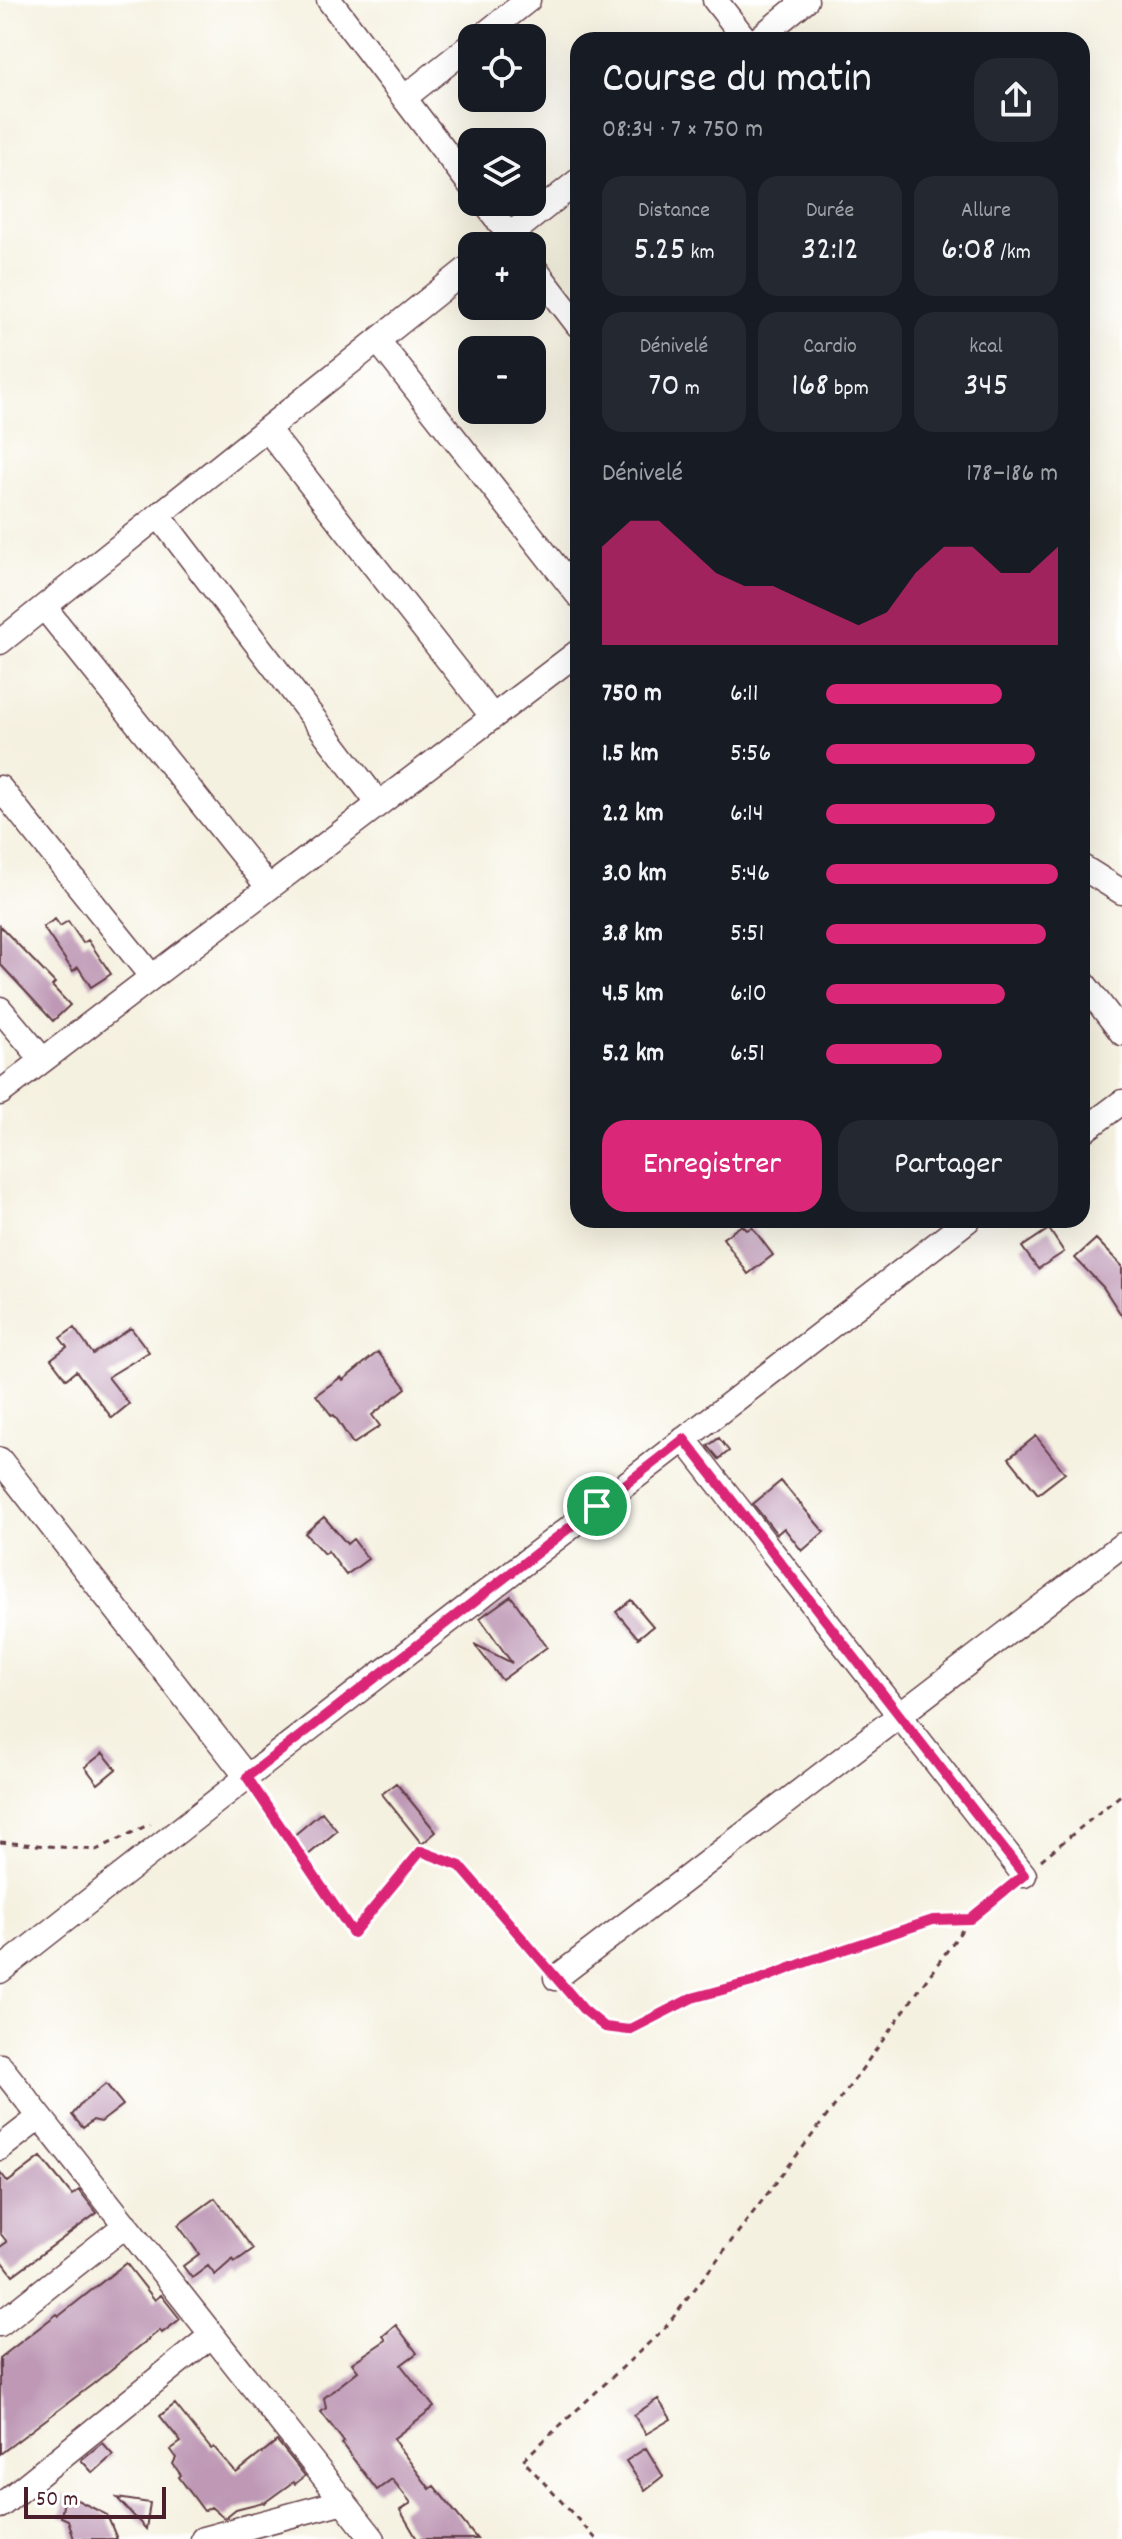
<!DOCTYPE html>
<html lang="fr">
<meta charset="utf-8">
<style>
body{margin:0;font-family:Dekko,sans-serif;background:#242831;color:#f1f3f6;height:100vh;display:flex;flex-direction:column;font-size:30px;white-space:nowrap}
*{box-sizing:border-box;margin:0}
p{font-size:26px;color:#9ea1a6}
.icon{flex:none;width:44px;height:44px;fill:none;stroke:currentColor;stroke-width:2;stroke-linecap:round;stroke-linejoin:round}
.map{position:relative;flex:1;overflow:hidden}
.drawer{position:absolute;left:570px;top:32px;width:520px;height:1196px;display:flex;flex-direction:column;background:#171b24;border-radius:24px;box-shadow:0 8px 32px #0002}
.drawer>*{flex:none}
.buttons{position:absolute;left:458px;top:24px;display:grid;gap:16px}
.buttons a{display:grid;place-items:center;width:88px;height:88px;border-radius:16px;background:#171b24;box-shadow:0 8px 32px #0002;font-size:40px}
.scale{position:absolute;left:24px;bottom:20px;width:142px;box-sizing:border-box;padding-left:8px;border:4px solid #4a1f2b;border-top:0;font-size:22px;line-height:28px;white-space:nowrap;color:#4a1f2b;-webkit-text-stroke:6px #fff;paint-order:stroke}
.pin{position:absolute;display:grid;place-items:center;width:68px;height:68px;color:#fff;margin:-34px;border:4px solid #fff;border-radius:50%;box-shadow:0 2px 8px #0007}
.round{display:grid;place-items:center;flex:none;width:84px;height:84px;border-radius:24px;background:#242831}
.head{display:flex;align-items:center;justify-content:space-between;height:136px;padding:0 32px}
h1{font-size:44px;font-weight:600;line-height:60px}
.figures{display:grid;grid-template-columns:repeat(3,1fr);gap:12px;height:136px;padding:8px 32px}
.figures div{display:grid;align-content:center;border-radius:20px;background:#242831;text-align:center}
.figures b{font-size:34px;font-weight:600}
.figures small{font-size:22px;font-weight:400}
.figures p{font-size:22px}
.chart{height:224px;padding:16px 32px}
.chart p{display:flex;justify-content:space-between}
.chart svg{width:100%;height:144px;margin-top:8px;fill:#db2777;opacity:.7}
.action{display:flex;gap:16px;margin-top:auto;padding:16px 32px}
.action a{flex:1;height:92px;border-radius:24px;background:#db2777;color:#fff;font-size:32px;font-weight:600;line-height:92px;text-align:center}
.action a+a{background:#242831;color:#f1f3f6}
ul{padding:0 32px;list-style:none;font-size:26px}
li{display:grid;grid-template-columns:128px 96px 1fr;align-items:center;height:60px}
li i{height:20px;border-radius:10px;background:#db2777}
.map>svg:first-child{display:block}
</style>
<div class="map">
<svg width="1122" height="2539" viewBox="0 0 1122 2539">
<rect width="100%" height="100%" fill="#fff"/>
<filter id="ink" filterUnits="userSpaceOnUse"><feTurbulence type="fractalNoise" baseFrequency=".0125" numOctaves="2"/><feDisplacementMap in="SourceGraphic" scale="16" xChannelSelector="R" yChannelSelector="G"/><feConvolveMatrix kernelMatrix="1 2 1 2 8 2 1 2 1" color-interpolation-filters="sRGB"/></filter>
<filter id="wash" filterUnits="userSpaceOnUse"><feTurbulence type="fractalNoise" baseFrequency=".006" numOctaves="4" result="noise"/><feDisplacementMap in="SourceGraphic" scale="32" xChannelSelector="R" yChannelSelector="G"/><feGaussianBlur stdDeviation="1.8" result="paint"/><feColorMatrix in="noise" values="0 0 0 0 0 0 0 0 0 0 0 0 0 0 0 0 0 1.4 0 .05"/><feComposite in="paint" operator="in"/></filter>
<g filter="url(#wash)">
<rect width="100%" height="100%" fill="#f5f1e0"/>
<g id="blocks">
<path fill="#be98b5" d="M55,919L60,926L68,921L83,943L88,940L111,974L91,987L78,967L73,971L43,927Z
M0,926L55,983L52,986L70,1005L53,1021L0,964Z
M742,1225L747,1230L752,1227L773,1255L748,1274L723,1238Z
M1049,1229L1064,1252L1038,1269L1022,1247Z
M1096,1239L1122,1266V1316L1103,1287L1075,1258Z
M74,1328L93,1354L131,1328L149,1352L108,1377L129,1404L112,1418L76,1371L66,1379L51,1359L67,1347L60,1338Z
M378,1352L406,1388L372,1415L380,1426L353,1444L334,1415L332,1416L316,1395L341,1377L343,1380Z
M1036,1436L1065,1473L1038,1494L1009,1458Z
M719,1438L729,1451L719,1459L708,1446Z
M781,1481L824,1532L802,1551L784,1528L777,1534L753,1504Z
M324,1517L347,1544L353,1539L368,1559L346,1575L328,1551L324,1554L305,1533Z
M511,1596L547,1647L502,1680L474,1644L512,1663L480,1618Z
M631,1600L653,1626L638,1638L616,1612Z
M103,1753L116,1769L98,1784L85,1767Z
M396,1783L436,1832L422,1844L382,1794Z
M322,1812L337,1831L308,1855L292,1837Z
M106,2084L123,2105L101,2122L93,2120L83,2128L72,2115L82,2103Z
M41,2157L72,2195L79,2190L97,2213L13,2275L0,2258V2247L7,2242L0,2233V2172L8,2182Z
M215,2198L253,2249L235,2262L233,2259L215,2275L208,2266L192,2278L183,2266L199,2254L178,2225Z
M126,2263L155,2300L161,2295L180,2319L162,2333L160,2330L93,2384L0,2454V2358L57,2314L59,2316Z
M396,2325L417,2353L401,2365L434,2407L393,2439L430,2489L434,2486L477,2539H417L400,2510L411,2503L392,2479L377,2490L342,2444L344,2442L321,2412L326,2408L324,2398L358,2371L352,2363L386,2340L383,2336Z
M658,2399L671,2419L646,2434L634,2415Z
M175,2404L211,2449L214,2447L236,2473L277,2441L305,2476L295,2484L293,2482L264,2503L263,2502L236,2509L226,2517L224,2518L211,2507L204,2511L179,2477L181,2475L173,2464L176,2458L170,2450L181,2442L160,2416Z
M102,2443L113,2455L93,2473L81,2460Z
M646,2448L663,2476L645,2490L626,2461Z
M65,2494L107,2515L117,2539H74L68,2520L61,2517Z
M117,2498L150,2503L146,2529Z"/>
</g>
</g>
<g filter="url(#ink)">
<use href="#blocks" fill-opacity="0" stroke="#643e46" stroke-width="2"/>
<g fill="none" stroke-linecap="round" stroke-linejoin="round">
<defs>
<path id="minor" d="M329,0L472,187
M715,0L746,40
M480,38L528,0
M757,40L806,0
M404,98L472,44
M484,202L518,246
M496,246L578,181
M532,265L578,325
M378,341L578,595
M267,429L493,717
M159,516L379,804
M44,607L269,888
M0,642L472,265
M0,788L152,977
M1082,867L1122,892
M1082,981L1122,1033
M0,1009L43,1060
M0,1093L578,652
M1082,1132L1122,1102
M684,1439L1024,1875
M0,1460L247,1777
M0,1971L247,1777L968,1220
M556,1978L1122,1545
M0,2066L373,2539
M0,2148L40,2117
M0,2324L126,2225
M0,2506L212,2335
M203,2539L344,2501"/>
</defs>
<use href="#minor" stroke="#643e46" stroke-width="27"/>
<path stroke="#643e46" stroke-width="3" stroke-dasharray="6 6" stroke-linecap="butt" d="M258,1793L353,1933L421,1851L460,1866L543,1962
M0,1842L96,1850L150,1824
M1041,1860L1122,1794
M569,1992L583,2009L605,2027L629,2030L692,1998L756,1981L809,1961L933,1920L970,1919
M596,2539L523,2460L665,2328L852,2083L970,1919L1008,1888"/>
<use href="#minor" stroke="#fff" stroke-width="24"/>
</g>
</g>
<g fill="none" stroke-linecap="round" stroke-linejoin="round" filter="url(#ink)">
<defs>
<path id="route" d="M684,1439L1024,1875L970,1919L933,1920L809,1961L756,1981L692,1998L629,2030L605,2027L583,2009L460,1866L421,1851L353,1933L247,1777Z"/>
</defs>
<use href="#route" stroke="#fff" stroke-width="16"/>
<use href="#route" stroke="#db2777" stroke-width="10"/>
</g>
</svg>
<div class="buttons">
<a><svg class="icon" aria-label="locate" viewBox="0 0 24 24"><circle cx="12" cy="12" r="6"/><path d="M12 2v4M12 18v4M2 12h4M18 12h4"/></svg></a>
<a><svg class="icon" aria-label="layers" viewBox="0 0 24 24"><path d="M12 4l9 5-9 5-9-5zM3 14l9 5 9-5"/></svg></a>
<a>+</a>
<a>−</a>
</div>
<div class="scale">50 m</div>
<div class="pin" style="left:597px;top:1506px;background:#1e9e55"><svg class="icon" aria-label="arrive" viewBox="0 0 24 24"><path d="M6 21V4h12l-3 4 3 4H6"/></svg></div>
<section class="drawer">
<div class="head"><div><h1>Course du matin</h1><p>08:34 · 7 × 750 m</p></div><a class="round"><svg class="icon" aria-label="share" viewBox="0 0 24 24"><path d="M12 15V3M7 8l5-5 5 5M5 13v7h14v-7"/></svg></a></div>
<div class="figures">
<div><p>Distance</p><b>5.25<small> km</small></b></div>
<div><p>Durée</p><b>32:12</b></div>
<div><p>Allure</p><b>6:08<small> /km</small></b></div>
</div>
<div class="figures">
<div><p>Dénivelé</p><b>70<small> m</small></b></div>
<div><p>Cardio</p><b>168<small> bpm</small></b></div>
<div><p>kcal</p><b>345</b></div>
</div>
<div class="chart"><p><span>Dénivelé</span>178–186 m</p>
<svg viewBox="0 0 160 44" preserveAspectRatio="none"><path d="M0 44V14L10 6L20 6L30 14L40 22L50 26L60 26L70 30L80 34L90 38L100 34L110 22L120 14L130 14L140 22L150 22L160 14V44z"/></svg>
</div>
<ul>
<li><b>750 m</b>6:11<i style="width:76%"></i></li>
<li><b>1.5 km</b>5:56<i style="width:90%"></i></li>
<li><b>2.2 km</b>6:14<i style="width:73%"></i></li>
<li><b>3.0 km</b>5:46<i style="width:100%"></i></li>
<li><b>3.8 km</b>5:51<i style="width:95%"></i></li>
<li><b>4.5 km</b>6:10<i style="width:77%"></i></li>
<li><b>5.2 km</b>6:51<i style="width:50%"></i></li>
</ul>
<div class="action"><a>Enregistrer</a><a>Partager</a></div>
</section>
</div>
